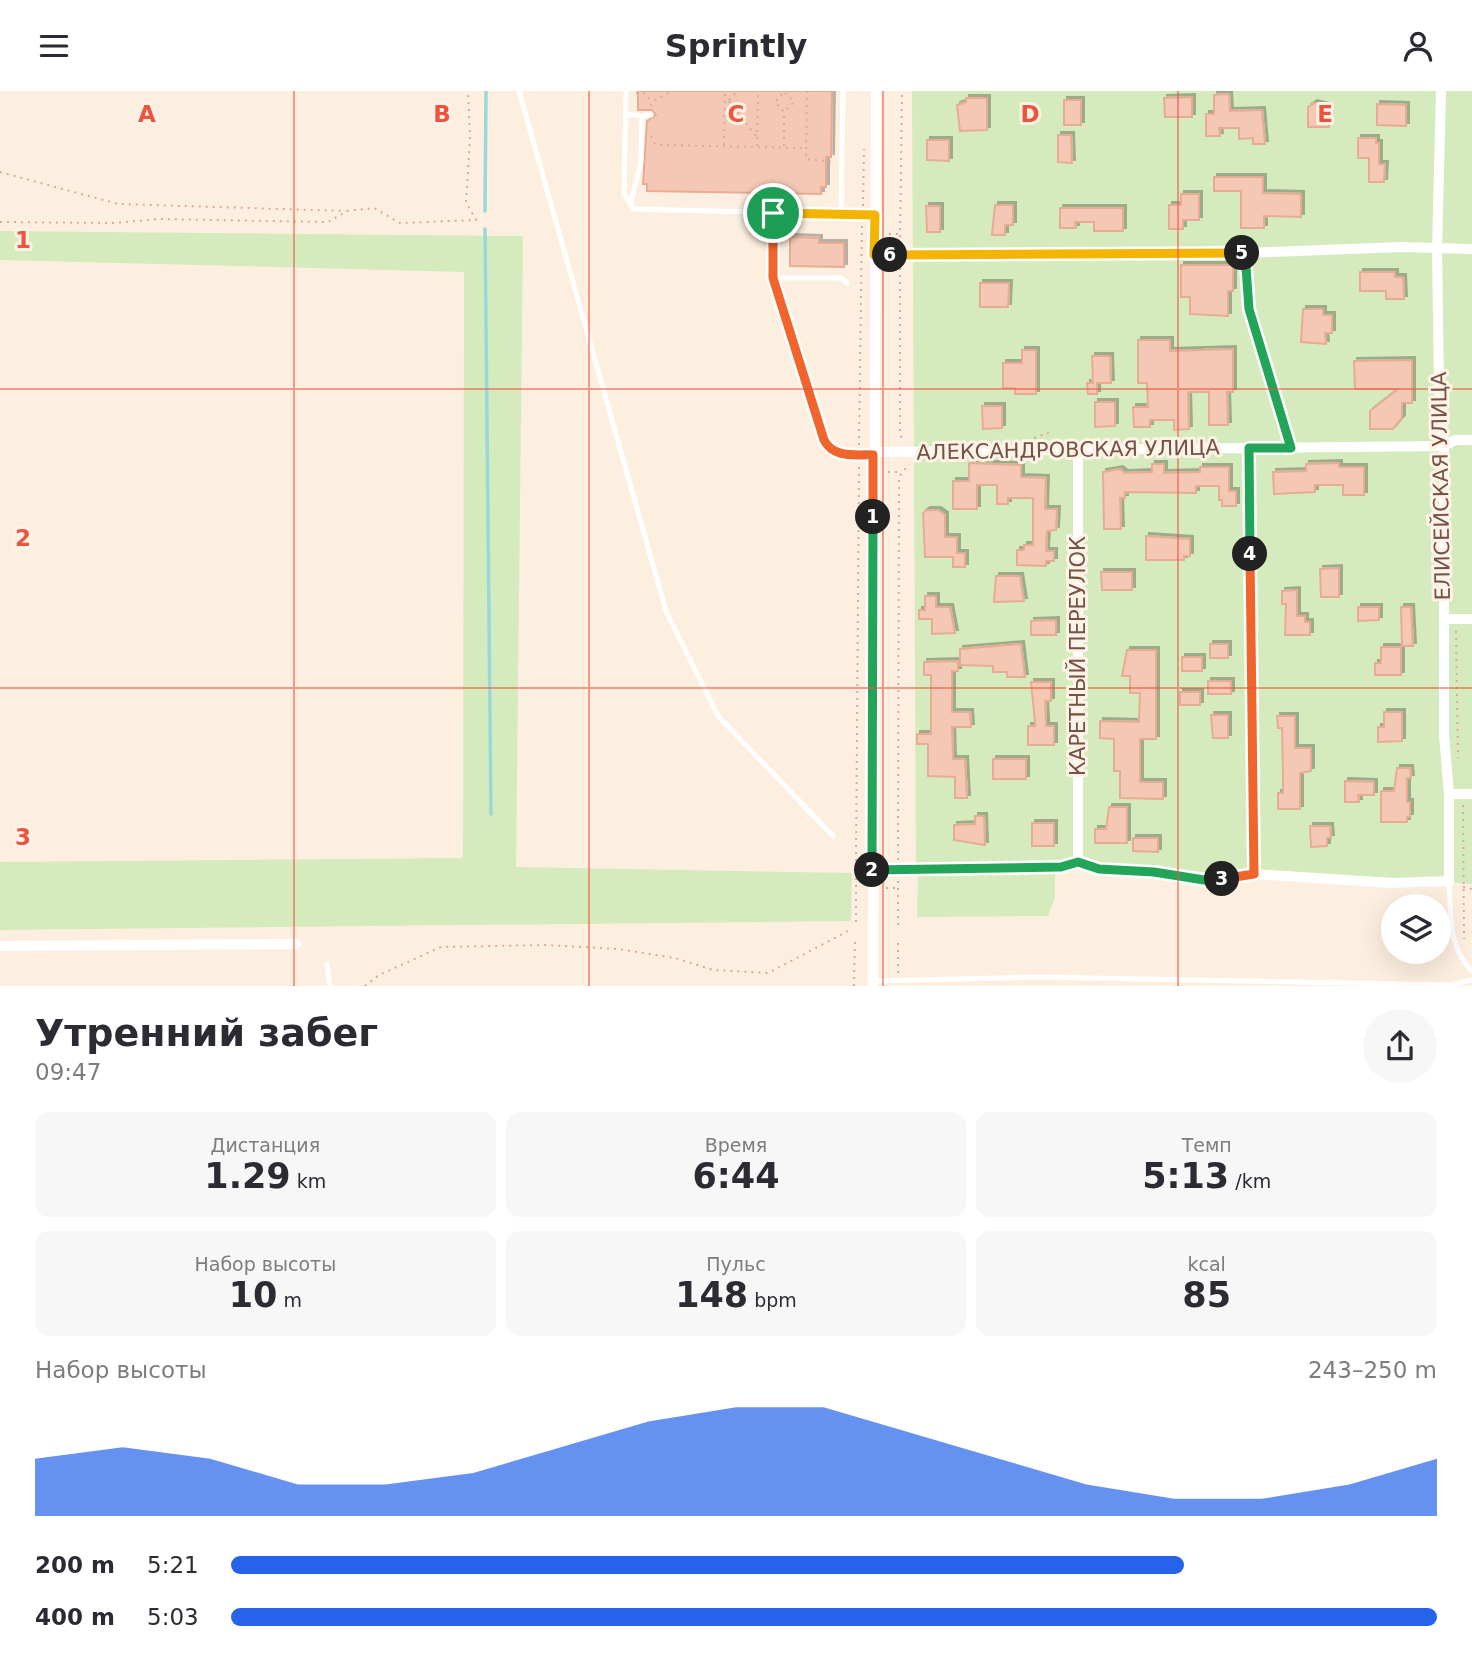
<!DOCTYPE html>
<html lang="ru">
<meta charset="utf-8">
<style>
body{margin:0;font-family:"DejaVu Sans",sans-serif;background:#f7f7f7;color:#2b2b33;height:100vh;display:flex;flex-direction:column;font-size:26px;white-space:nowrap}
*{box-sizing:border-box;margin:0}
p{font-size:23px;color:#7c7c81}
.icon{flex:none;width:38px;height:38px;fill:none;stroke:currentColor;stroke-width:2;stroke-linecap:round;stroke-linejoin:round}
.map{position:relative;height:895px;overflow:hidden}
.details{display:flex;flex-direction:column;background:#fff;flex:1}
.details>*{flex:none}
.fabs{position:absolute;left:1381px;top:803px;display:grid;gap:14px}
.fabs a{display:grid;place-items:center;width:70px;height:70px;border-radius:50%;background:#fff;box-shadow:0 7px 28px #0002;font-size:35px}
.pin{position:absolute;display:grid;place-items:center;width:60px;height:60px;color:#fff;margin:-30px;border:4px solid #fff;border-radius:50%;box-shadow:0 2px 7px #0007}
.km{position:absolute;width:35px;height:35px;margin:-18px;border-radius:50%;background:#222;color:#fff;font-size:19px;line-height:35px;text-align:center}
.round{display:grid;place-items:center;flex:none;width:74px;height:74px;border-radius:37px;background:#f7f7f7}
.summary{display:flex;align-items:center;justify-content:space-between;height:119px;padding:0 35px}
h1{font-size:38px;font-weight:600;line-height:52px}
.stats{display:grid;grid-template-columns:repeat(3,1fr);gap:10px;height:119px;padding:7px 35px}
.stats div{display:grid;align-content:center;border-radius:14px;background:#f7f7f7;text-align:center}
.stats b{font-size:35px;font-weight:600}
.stats small{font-size:19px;font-weight:400}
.stats p{font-size:19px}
.chart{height:196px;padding:14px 35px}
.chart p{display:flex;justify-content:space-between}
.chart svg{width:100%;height:126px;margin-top:7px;fill:#2563eb;opacity:.7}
ul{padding:0 35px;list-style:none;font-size:23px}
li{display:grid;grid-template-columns:112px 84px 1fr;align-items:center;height:52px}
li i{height:18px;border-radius:9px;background:#2563eb}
header{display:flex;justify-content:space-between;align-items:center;height:91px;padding:0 35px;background:#fff;font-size:32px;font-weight:600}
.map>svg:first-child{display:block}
</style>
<header><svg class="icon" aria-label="menu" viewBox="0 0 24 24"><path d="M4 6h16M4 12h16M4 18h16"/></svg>Sprintly<svg class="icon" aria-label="person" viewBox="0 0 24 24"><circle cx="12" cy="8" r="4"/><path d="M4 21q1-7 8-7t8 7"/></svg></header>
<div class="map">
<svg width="1472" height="895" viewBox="0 0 1472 895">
<defs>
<filter id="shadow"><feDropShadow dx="3" dy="-3" stdDeviation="0" flood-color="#0004"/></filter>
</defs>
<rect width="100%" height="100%" fill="#fdefdf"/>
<path fill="#d5ebbd" d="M912,0H1472V793L1400,787L916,772Z
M0,140L523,145L516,776L852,782L851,830L0,839V771L463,767L464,181L0,169Z
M1055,783V807L1048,825L917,826L918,785Z"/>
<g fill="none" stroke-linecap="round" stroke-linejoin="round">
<path stroke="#99d7da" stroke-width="3.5" d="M485,120L486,0
M485,138L491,723"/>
</g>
<path fill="#f4c8b5" stroke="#e8ac95" stroke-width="2" filter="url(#shadow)" d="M638,0H832L831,66H826V96H821V103L647,100V93H643L647,30L656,24L652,19H638Z
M1229,3L1230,20L1262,19L1265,53H1253V47L1239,48V37H1219L1220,45H1206V23H1214V4Z
M1192,6V26H1165L1164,7Z
M966,7H987V39L960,40L957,14L966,11Z
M1064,9H1081V34H1064Z
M1314,12L1330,16L1329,36H1308V16Z
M1377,13L1406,14V35L1377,34Z
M1058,44H1071L1072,72L1058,71Z
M1358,47H1376V52H1379V73H1385L1384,91H1369V67H1358Z
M927,49H949V70L927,69Z
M1214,86H1263V102L1301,103V126L1264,125V137H1241V100H1214Z
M1181,103H1199V129H1183V138H1169V114H1181Z
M995,114H1013V134H1005V144H992Z
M926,115H940V141H927Z
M1060,117H1123V140H1094V131H1075L1076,137H1060Z
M790,146L819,147V152H844V176L790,175Z
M1181,174H1233V200H1228V225L1190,223V206H1181Z
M1360,181H1395V186H1403L1404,208H1386V200H1360Z
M980,192H1009L1008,216H980Z
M1303,218H1323V224H1332V242H1325L1326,253L1301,251Z
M1138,249H1170V260L1233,258V301H1227L1228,334H1209V301H1188L1189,338L1174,339V329H1150V336H1134L1133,316H1148L1147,292H1138Z
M1022,259H1036V303H1015V297H1003V272H1022Z
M1092,265H1110L1111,292H1097V303H1088L1087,292H1093Z
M1412,269V312H1402V327L1393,338H1370V320L1398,298H1355L1354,270Z
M1095,311H1115V335L1095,336Z
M982,315H1002V337L983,338Z
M969,372L1021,374V386L1046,387L1045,418H1057L1056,439L1047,440L1046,460H1054V470H1046V475L1017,474V459H1024V454H1033V407H1008V413H997V394H977V418H953V390H969Z
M1339,372V376H1364V404H1343V394H1315V401L1274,403L1273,381L1306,380V373Z
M1152,373H1164V382L1200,381V376H1229V400H1236V415H1222V409H1219V395H1196V402L1125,401V407H1120L1121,438H1104L1103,381L1120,378L1125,382L1152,381Z
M927,419H938L945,424V446H957V462H965V476H953V466H925L923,422Z
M1146,445L1190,448V465H1184V469H1146Z
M1339,477V506H1321L1320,478Z
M1101,481H1132V499H1102Z
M996,485H1020L1024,510L994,511Z
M1297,499V525H1305V531H1310V544H1285L1286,513H1282V500Z
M925,505H936V516H950L955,542L932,543V528H919V519H925Z
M1358,516H1379V529L1358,530Z
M1401,516H1411L1413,555H1402Z
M1056,529V544H1031V530Z
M1021,553L1025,586H1007V581H993V575L960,574V558Z
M1210,553H1228V567H1210Z
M1381,556H1401V584H1375V572H1381Z
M1127,559H1156V648H1140V691H1163V708L1120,707V680H1114V648L1100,647V630L1139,631L1140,602H1130V585H1122Z
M1182,566H1202V580H1182Z
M958,570V580H952V621H970L971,636H952L953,668H965L967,707H955V686L928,685V653H917V643H931V584H924V571Z
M1208,590H1231V603H1208Z
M1031,591H1051V610H1045L1046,631V635H1054V654H1028V635H1035V631Z
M1180,601H1200V614H1180Z
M1384,621H1402V650L1378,651V636H1384Z
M1211,624H1228V647H1213Z
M1277,625H1295V657H1311V680L1300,682V718H1278V702H1283V682L1282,637H1278Z
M993,668H1026V688H993Z
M1397,677H1410L1411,687H1407V711H1410V726H1407V731H1381V700H1394Z
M1345,690L1374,691V704H1358L1359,711H1345Z
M1109,716H1127V752H1095V738H1106Z
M975,725H984L985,754L954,749V734L975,733Z
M1032,732H1054V755H1032Z
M1310,735H1330L1331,747H1327V755L1311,756Z
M1133,747H1158V761L1133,760Z"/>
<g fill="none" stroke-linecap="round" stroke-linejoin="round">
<path stroke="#d9ab99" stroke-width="2" stroke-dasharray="2 5" stroke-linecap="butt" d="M807,0L806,68L834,71
M636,2H644L651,10
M785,2L794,11L784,21L775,11L785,0
M729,9L737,0
M729,10L756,45
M651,15L652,11L671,0
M651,45L655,53L660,54L806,57
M724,54L725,0
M757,55L758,0
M784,55V22
M0,81L118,113L346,120
M863,115L864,58
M0,131L114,132L159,128L328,131L347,120L374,117L400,132L476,129L466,111L470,47L468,0
M889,143H900
M900,153L902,0
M900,177V344L903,348
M1034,347L1050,341
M859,354L862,131
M888,381H900
M1456,540L1458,667
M1463,714L1464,848
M898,769L899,386L909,373
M856,770L859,372
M1463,796L1472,798
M886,797H898
M856,831V787
M898,834V787
M898,882V848
M365,895L379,884L441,856L546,854L618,858L675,867L713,879L768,882L850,839
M854,895L855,847"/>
<path stroke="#fff" stroke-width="5" d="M519,0L666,520L718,625L833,745
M626,0L624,103L634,118L875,124
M625,24H638
M630,114L641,71L642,25L651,24
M773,123V187L824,350C834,368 855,363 873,364
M841,124L843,0
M773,187H841L847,192
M873,778L1061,777L1078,770L1099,778
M1449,791C1451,820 1448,858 1472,880
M327,873L330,895
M874,890L1041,886L1451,894L1472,889"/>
<path stroke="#fff" stroke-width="10" d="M1245,162L1249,218L1291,357
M874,164L1245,162L1402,156L1472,158
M1249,357L1254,783
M1078,359V770
M873,361L1444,355L1455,349H1472
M1444,528H1472
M1449,703H1472
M1099,778L1154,781L1204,789L1254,783L1393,792L1449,790V703L1444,644V355L1439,295L1437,159L1441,0
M0,855L296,853
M873,895L876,0"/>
</g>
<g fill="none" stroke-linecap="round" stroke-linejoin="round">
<defs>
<path id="split-1" d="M773,122V187L824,349C834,368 855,363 873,364V426"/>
<path id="split-2" d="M872,779L873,426"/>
<path id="split-3" d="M872,779L1061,776L1078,771L1099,778L1154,781L1204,789L1222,788"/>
<path id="split-4" d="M1222,788L1254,783L1250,463"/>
<path id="split-5" d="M1242,162H1245L1249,218L1291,357H1249L1250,463"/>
<path id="split-6" d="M890,164L1242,162"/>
<path id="split-7" d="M773,122L875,124L874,164H890"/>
</defs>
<use href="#split-1" stroke="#fff" stroke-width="14"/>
<use href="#split-2" stroke="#fff" stroke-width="14"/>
<use href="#split-3" stroke="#fff" stroke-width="14"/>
<use href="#split-4" stroke="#fff" stroke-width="14"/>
<use href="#split-5" stroke="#fff" stroke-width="14"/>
<use href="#split-6" stroke="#fff" stroke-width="14"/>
<use href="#split-7" stroke="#fff" stroke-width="14"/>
<use href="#split-1" stroke="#f0652b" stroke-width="9"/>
<use href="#split-2" stroke="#22a559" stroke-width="9"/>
<use href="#split-3" stroke="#22a559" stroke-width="9"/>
<use href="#split-4" stroke="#f0652b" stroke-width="9"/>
<use href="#split-5" stroke="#22a559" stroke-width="9"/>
<use href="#split-6" stroke="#f5b400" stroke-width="9"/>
<use href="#split-7" stroke="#f5b400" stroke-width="9"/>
</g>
<path fill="none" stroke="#ef523d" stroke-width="2" stroke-opacity="0.55" d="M294,0V895M589,0V895M883,0V895M1178,0V895M0,298H1472M0,597H1472"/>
<g text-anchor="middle" stroke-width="6" stroke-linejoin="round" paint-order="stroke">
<g font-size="21" fill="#755246" stroke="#fff3e7">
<text transform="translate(1068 359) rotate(-1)" y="7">АЛЕКСАНДРОВСКАЯ УЛИЦА</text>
<text transform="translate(1441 395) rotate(-91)" y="7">ЕЛИСЕЙСКАЯ УЛИЦА</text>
<text transform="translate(1078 565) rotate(-90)" y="7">КАРЕТНЫЙ ПЕРЕУЛОК</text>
</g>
</g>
<g font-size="23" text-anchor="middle" font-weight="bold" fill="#ef523d" stroke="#fff3e7" stroke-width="6" stroke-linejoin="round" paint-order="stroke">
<text x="147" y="31">A</text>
<text x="442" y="31">B</text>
<text x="736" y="31">C</text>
<text x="1030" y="31">D</text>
<text x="1325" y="31">E</text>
<text x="23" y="157">1</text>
<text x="23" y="455">2</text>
<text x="23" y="754">3</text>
</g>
</svg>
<div class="fabs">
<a><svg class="icon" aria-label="layers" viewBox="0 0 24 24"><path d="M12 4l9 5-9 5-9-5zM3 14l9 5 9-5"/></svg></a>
</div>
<div class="pin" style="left:773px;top:122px;background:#1e9e55"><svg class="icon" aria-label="arrive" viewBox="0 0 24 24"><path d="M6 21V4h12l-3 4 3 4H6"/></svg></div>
<b class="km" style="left:873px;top:426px">1</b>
<b class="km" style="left:872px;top:779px">2</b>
<b class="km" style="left:1222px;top:788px">3</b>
<b class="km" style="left:1250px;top:463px">4</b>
<b class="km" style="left:1242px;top:162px">5</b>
<b class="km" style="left:890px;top:164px">6</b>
</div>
<section class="details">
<div class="summary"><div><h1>Утренний забег</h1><p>09:47</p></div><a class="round"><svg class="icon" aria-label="share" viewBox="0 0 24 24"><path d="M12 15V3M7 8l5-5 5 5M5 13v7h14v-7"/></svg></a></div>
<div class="stats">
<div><p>Дистанция</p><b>1.29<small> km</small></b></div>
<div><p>Время</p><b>6:44</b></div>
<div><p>Темп</p><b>5:13<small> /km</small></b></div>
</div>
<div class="stats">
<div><p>Набор высоты</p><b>10<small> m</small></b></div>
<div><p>Пульс</p><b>148<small> bpm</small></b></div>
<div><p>kcal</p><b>85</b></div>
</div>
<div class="chart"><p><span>Набор высоты</span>243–250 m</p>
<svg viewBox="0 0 160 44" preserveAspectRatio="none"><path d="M0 44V24L10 20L20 24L30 33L40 33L50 29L60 20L70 11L80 6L90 6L100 15L110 24L120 33L130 38L140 38L150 33L160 24V44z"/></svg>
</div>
<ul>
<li><b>200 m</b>5:21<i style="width:79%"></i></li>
<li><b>400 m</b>5:03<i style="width:100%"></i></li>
</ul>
</section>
